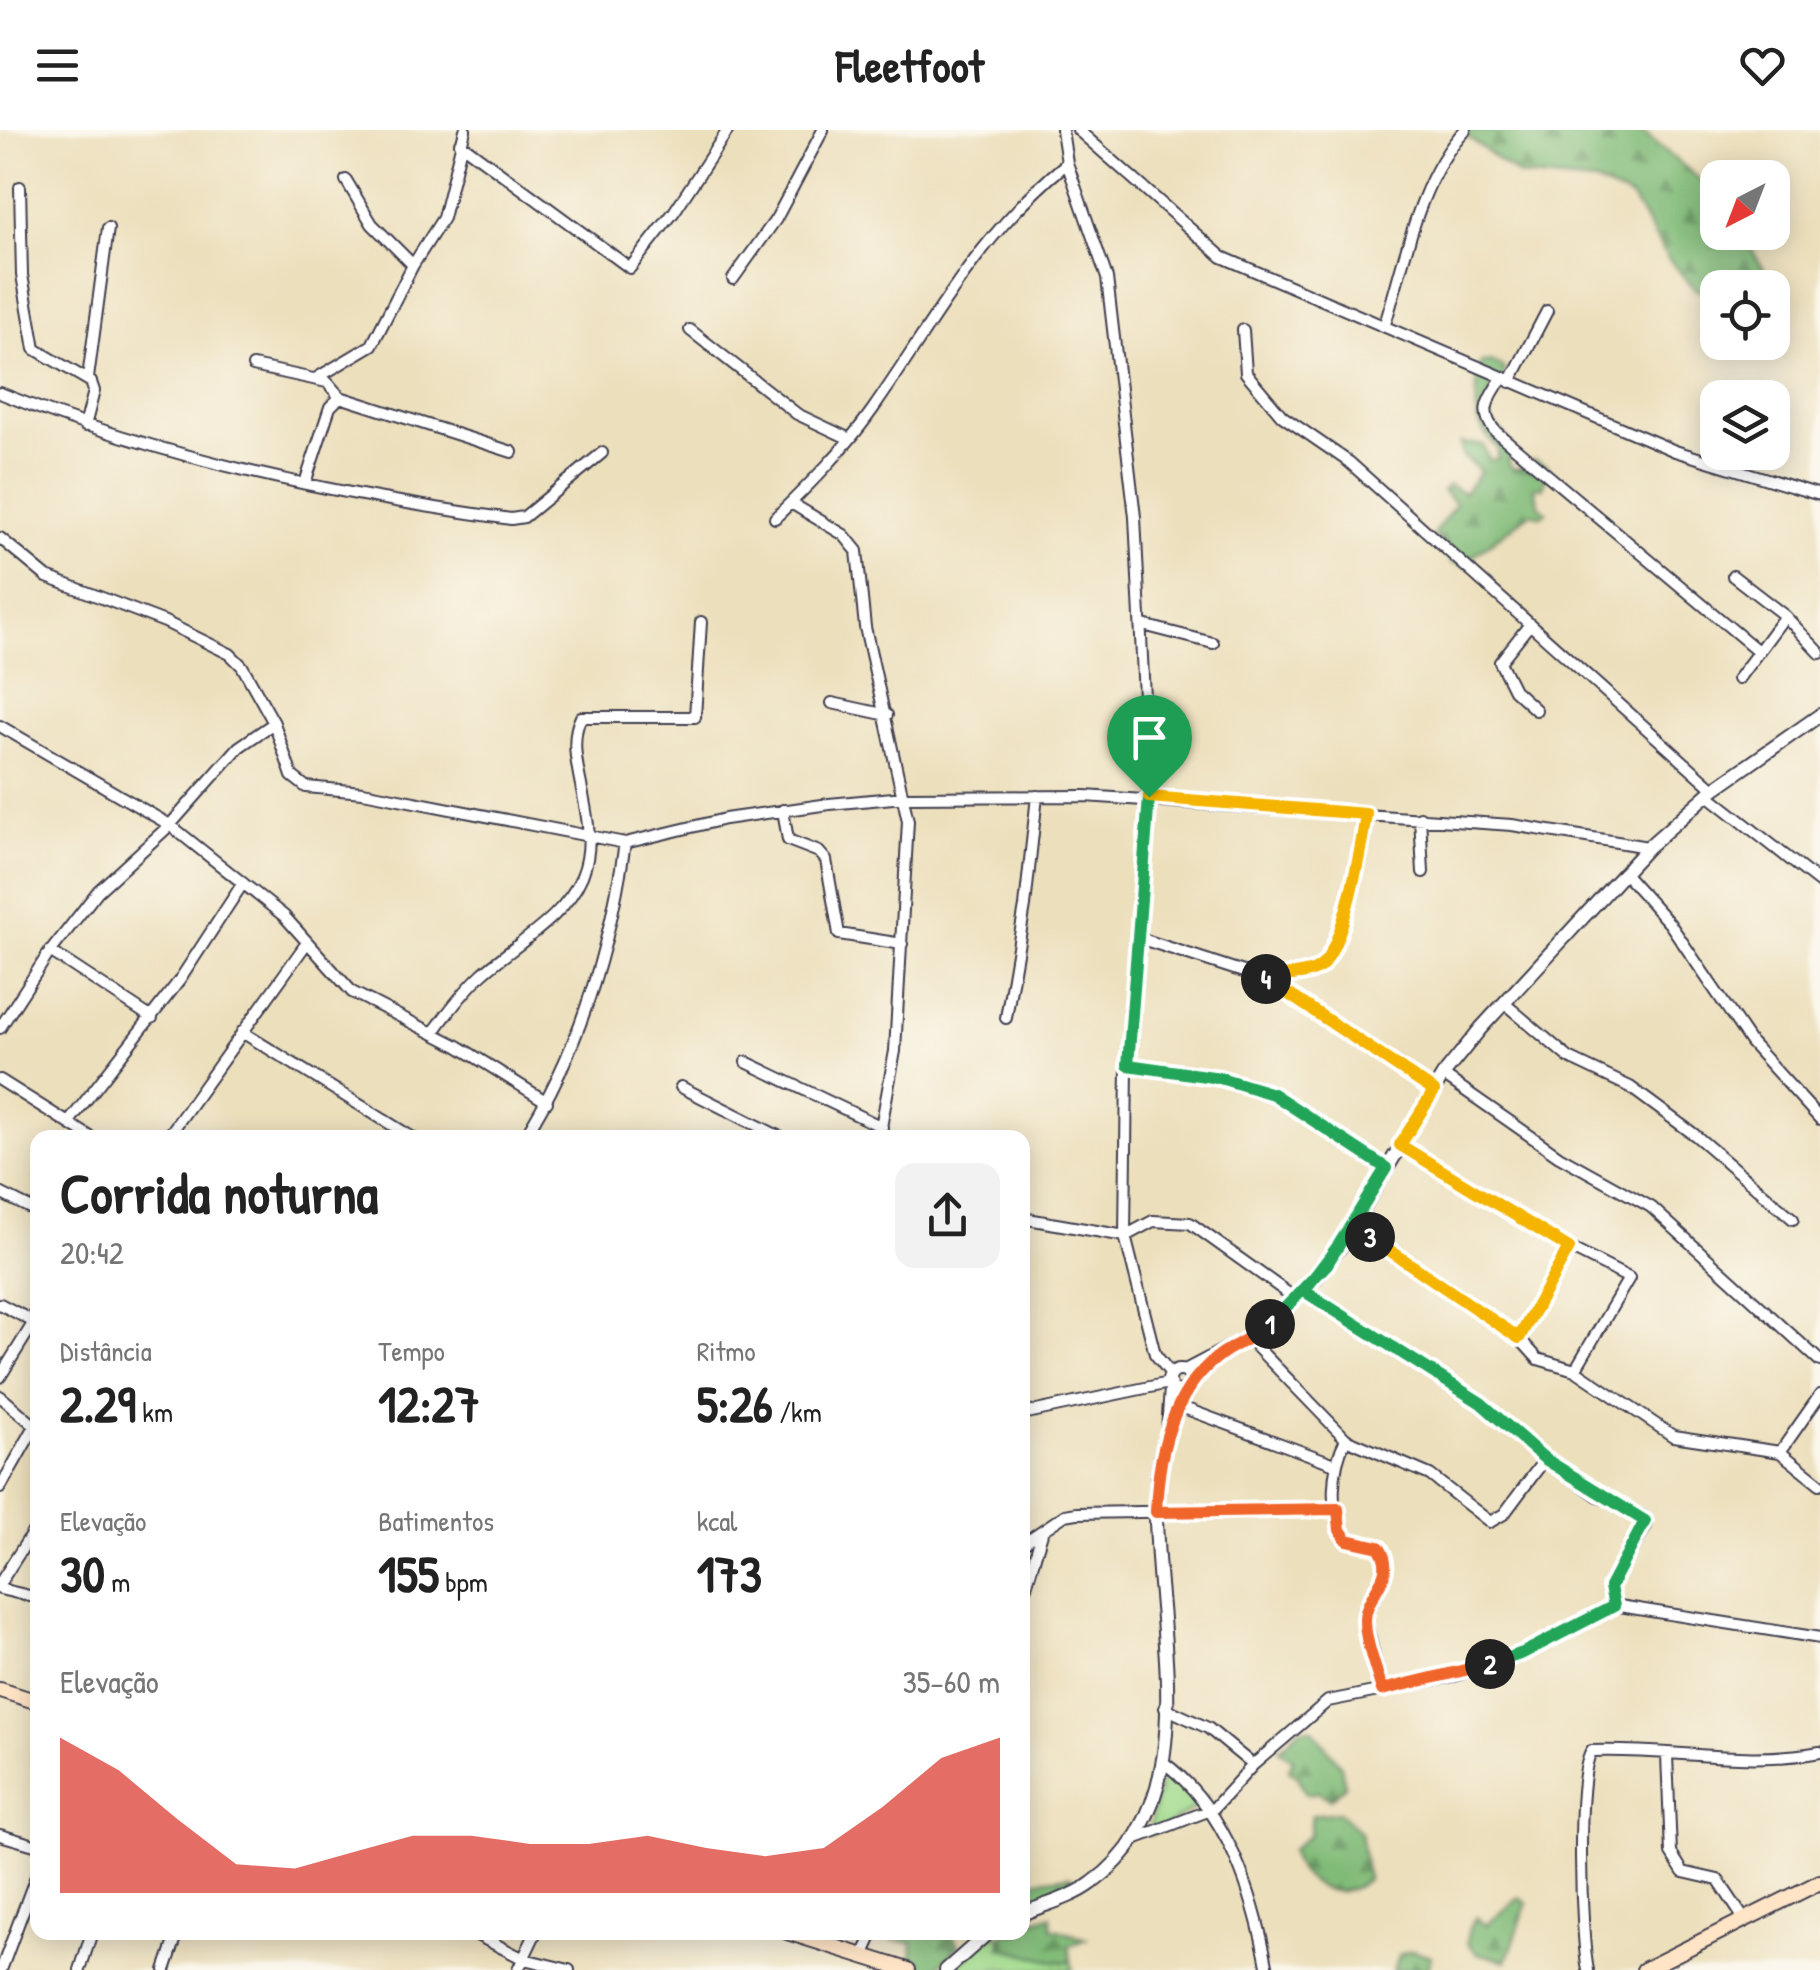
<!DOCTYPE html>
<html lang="pt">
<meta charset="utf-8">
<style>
body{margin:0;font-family:"Patrick Hand",sans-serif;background:#f2f2f2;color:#222;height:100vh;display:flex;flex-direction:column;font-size:38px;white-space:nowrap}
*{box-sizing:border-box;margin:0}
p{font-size:32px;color:#767676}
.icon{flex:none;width:55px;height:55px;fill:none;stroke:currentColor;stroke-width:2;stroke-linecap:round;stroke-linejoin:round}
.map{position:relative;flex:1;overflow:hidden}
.side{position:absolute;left:30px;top:1000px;width:1000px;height:810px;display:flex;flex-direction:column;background:#fff;border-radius:20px;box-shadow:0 5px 25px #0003}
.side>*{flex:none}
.needle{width:65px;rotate:222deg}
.fabs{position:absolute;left:1700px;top:30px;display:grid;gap:20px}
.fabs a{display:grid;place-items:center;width:90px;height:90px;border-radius:20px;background:#fff;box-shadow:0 5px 25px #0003;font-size:50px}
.pin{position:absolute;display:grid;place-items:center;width:85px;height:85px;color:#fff;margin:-102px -42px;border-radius:50% 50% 50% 0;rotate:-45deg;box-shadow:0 0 10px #0007}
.pin .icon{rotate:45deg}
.km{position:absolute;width:50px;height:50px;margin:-25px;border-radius:50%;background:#222;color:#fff;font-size:28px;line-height:50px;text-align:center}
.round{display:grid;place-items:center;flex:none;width:105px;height:105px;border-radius:20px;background:#f2f2f2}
.head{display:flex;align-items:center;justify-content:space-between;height:170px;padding:0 30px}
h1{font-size:55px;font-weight:700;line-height:75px}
.figures{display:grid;grid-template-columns:repeat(3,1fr);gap:15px;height:170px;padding:10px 30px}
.figures div{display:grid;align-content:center}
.figures b{font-size:50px;font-weight:700}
.figures small{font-size:28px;font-weight:400}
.figures p{font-size:28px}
.chart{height:280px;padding:20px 30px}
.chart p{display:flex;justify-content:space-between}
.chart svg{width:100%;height:180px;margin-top:10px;fill:#d93025;opacity:.7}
header{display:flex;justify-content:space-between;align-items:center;height:130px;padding:0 30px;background:#fff;font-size:45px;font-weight:700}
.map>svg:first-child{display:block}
</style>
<header><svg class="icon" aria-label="menu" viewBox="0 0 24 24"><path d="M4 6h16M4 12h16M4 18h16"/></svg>Fleetfoot<svg class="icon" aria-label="heart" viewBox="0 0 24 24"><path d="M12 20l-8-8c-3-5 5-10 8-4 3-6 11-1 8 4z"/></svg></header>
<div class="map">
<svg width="1820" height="1840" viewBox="0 0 1820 1840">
<defs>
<pattern id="grass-tufts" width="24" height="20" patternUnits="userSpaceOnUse" patternTransform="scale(2.5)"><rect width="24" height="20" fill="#a2db8d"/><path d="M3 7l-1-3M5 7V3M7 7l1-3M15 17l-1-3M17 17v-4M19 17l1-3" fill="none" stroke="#8bbc7b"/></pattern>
<pattern id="forest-firs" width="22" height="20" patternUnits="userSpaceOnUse" patternTransform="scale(2.5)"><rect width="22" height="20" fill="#81bb78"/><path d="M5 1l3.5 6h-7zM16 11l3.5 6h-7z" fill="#699864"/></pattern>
</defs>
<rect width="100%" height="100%" fill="#fbf7ec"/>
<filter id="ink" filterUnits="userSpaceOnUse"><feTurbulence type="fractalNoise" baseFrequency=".01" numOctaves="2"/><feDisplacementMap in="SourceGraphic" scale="20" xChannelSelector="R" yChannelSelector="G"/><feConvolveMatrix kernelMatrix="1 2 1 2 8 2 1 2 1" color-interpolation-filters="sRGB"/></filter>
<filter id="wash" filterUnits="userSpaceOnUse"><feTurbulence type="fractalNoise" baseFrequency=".0048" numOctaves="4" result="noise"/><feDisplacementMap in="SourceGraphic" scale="40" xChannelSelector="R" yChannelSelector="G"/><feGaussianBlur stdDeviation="2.25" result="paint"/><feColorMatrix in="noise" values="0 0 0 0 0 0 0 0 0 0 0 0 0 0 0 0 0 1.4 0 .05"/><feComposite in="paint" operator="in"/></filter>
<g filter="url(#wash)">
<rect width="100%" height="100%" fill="#ecdfbc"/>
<path fill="url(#grass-tufts)" stroke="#627e64" stroke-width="2.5" d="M1163,1636L1208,1670L1150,1705L1149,1701Z
M1000,1804L1002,1818C1026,1821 1048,1835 1071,1831L1073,1840H954L986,1808Z"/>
<path fill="url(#forest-firs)" stroke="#526e5a" stroke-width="2.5" d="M1459,0H1641L1717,64L1718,102L1741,103L1767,144L1756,157L1718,158L1717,170L1695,159L1666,126L1632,68L1595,53L1519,46Z
M1492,232L1504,238L1503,262L1490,264L1485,275L1493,295C1511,305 1509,313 1509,333L1514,340L1535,330L1548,336L1543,358L1534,357L1539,375L1547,382L1541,386L1530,383L1473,426L1476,438L1452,433L1434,403L1456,374L1442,361L1448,355L1464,363L1481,341L1463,327L1460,313L1483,315L1489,330L1498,329V318C1477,297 1475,287 1477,258C1478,247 1475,242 1481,233Z
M1301,1598L1312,1599L1341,1636L1345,1656L1330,1669L1318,1662L1306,1664L1298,1646L1289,1640L1293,1629L1279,1620Z
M1338,1682L1360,1702L1367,1749C1340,1776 1297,1754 1291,1721L1309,1705L1312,1685Z
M1071,1746L1074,1751L1023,1781V1752Z
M1519,1768L1527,1773L1507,1831L1477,1823L1468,1813L1469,1798L1476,1787L1486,1795Z
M1051,1786L1052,1798L1086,1809L1069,1816L1071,1831C1048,1835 1026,1821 1001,1818L1005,1803L1022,1802L1023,1792Z
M892,1803H950L959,1815L936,1840H918L912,1827L913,1812L892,1810Z
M1412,1820L1431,1826L1428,1840H1393L1400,1824Z"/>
</g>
<g filter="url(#ink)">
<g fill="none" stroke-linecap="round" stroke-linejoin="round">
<defs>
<path id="minor" d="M1062,0L1067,33L1107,148L1135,387L1149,667L1127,935L1125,1106L1155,1224L1171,1244
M1078,0L1222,127L1675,321L1820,365
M460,13L630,138L674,82L728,0
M346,50L372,94L413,135L443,88L465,0
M20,57L22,145L35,219L91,252L94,261L85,296
M733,149L776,89L823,0
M1385,194C1405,131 1418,50 1465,0
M690,200L797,284L850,309
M1243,200L1246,243L1282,286L1349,332L1714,659
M253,236L327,252L340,267
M88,248L108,98
M1502,248C1489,269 1478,280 1495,301L1758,521
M315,249L372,215L413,135
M1510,252L1547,181
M0,263C163,329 336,365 511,389L524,387L602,323
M305,353L330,277L340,267L512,322
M791,373L844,405L857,421L865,497L908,691L895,921L879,1008
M775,388C810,354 845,319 873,279C939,185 975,109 1067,33
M0,408L47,447L165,492L230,524L242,536L274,593
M1733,446L1785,486L1820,523
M1530,494L1500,532L1514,560L1536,580
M1143,495L1213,513
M1738,549L1785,486
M832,573L887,585
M0,596L170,695L284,786L352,862L458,916L547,972
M1708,665L1820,753
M783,680L788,710L819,722L826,730L839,804L902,814
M1420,687L1423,742
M1625,744L1670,794L1751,913L1820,989
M1139,808L1265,849L1434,961
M50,821L152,888
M1265,849C1281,845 1304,847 1318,838C1345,820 1362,717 1366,684
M1504,873L1569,928L1630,957L1695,1005L1793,1089
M1006,888L1025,776L1037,666
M0,898L47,826L98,761L170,695L239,617L274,593L292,646L306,657L363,662L625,713L725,689L829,674L904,667L1085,666L1512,695L1648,717
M242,902L413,1008
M433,903C448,882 463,862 482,844C515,814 564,789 582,746C605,690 560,629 581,587H695L701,492
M746,932L882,997
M1127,935L1220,948L1273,964L1385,1039
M1443,945L1559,1026L1651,1077L1820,1231
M0,950L92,1008
M681,957L782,1008
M69,992L179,851L243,753
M167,1008L306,814
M524,1008C580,920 610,815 625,713
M1400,1015L1548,1107L1629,1148L1575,1240L1673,1306L1780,1322L1820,1265
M0,1063L38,1082
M1022,1088L1125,1106L1153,1091L1190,1093L1296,1169
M1353,1096L1519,1208L1569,1118
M1304,1161L1481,1273L1545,1329L1598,1366L1642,1386L1646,1396L1610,1457L1613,1475
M0,1174L34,1192L0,1247
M1519,1208L1538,1229L1575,1240
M1249,1209L1346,1309L1430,1345L1490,1392L1504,1384L1545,1329
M0,1266L35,1296L0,1358
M1181,1277L1335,1334
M1022,1284L1169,1253
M1346,1309C1332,1335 1327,1385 1347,1410L1379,1417C1396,1443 1373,1463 1365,1488L1382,1559
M1780,1322L1820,1354
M1022,1414L1065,1385L1077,1383L1338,1379
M0,1453L38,1394
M0,1459L38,1468
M1022,1470L1042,1403
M1165,1578L1208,1598L1253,1635
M1667,1625L1671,1723L1683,1742L1718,1750L1744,1789
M1163,1632C1227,1679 1254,1764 1268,1840
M0,1705L38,1716
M1132,1710L1213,1679L1253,1635L1328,1571L1454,1546L1523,1523L1613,1475L1820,1508
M471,1802L524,1829L569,1840
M863,1826L874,1802
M1,1840L38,1741
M80,1840L92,1802
M165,1840L178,1802
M518,1840L536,1802
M1588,1840C1581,1808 1575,1643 1592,1621C1668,1618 1745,1636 1820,1622"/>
<path id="tertiary" d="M1169 1251a11 11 0 1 1 22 0a11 11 0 1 1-22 0Z
M1185,1241L1261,1201L1316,1148L1340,1117L1443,945L1481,898L1648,717L1714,659L1820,585
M1191,1252L1220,1225
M1168,1300L1171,1258
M1022,1784C1045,1774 1072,1768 1092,1753C1208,1670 1155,1498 1156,1379C1156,1354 1159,1328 1167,1304C1172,1289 1180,1278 1183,1261
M946,1840L989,1802"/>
<path id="secondary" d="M0,1560L38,1572
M787,1802L908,1840
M1644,1840L1820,1752"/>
</defs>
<use href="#minor" stroke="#403e4e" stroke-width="14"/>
<use href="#tertiary" stroke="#403e4e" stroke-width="16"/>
<use href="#secondary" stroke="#403e4e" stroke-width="18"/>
<use href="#minor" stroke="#fff" stroke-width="10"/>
<use href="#tertiary" stroke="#fff" stroke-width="12"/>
<use href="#secondary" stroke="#ffe4c6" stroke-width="14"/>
</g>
</g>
<g fill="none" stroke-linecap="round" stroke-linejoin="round" filter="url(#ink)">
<defs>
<path id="split-1" d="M1149,667L1128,935L1220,948L1273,964L1386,1038L1327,1134L1270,1194"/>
<path id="split-2" d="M1270,1194C1255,1206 1238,1213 1223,1223C1172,1258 1158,1323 1156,1382L1338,1379L1340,1400L1347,1410L1379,1417C1399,1447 1365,1463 1365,1490C1365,1512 1376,1538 1382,1560L1490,1534"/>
<path id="split-3" d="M1370,1107L1353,1096L1304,1161L1481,1273L1545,1329L1645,1391L1610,1457L1614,1476L1523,1523L1490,1534"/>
<path id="split-4" d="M1266,849L1434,961L1400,1015L1569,1118L1519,1208L1370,1107"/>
<path id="split-5" d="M1149,667L1366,684C1362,714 1343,820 1320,837C1306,847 1282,844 1266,849"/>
</defs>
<use href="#split-1" stroke="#fff" stroke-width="20"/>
<use href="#split-2" stroke="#fff" stroke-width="20"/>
<use href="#split-3" stroke="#fff" stroke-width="20"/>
<use href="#split-4" stroke="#fff" stroke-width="20"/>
<use href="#split-5" stroke="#fff" stroke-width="20"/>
<use href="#split-1" stroke="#22a559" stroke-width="12"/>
<use href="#split-2" stroke="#f0652b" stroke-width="12"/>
<use href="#split-3" stroke="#22a559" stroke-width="12"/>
<use href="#split-4" stroke="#f5b400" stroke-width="12"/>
<use href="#split-5" stroke="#f5b400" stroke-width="12"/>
</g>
</svg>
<div class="fabs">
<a><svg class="needle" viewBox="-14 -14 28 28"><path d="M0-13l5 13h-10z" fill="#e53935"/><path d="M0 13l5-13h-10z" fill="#767676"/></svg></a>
<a><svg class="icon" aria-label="locate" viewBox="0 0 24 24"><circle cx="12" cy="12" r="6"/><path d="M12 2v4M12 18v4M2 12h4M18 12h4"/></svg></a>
<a><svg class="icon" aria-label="layers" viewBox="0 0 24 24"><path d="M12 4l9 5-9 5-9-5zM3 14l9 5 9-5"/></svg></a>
</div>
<div class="pin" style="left:1149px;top:667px;background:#1e9e55"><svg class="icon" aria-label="arrive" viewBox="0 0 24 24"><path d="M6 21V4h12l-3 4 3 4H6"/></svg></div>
<b class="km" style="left:1270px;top:1194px">1</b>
<b class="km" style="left:1490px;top:1534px">2</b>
<b class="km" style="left:1370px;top:1107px">3</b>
<b class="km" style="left:1266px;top:849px">4</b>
<section class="side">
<div class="head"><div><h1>Corrida noturna</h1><p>20:42</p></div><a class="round"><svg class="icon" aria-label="share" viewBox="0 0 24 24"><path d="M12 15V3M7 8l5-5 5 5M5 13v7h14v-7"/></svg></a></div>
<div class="figures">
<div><p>Distância</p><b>2.29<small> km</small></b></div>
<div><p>Tempo</p><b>12:27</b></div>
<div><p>Ritmo</p><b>5:26<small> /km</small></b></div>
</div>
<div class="figures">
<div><p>Elevação</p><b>30<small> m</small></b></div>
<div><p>Batimentos</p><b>155<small> bpm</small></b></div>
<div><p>kcal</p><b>173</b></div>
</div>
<div class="chart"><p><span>Elevação</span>35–60 m</p>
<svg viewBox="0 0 160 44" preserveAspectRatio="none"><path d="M0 44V6L10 14L20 26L30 37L40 38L50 34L60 30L70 30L80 32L90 32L100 30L110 33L120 35L130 33L140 23L150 11L160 6V44z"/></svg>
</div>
</section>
</div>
